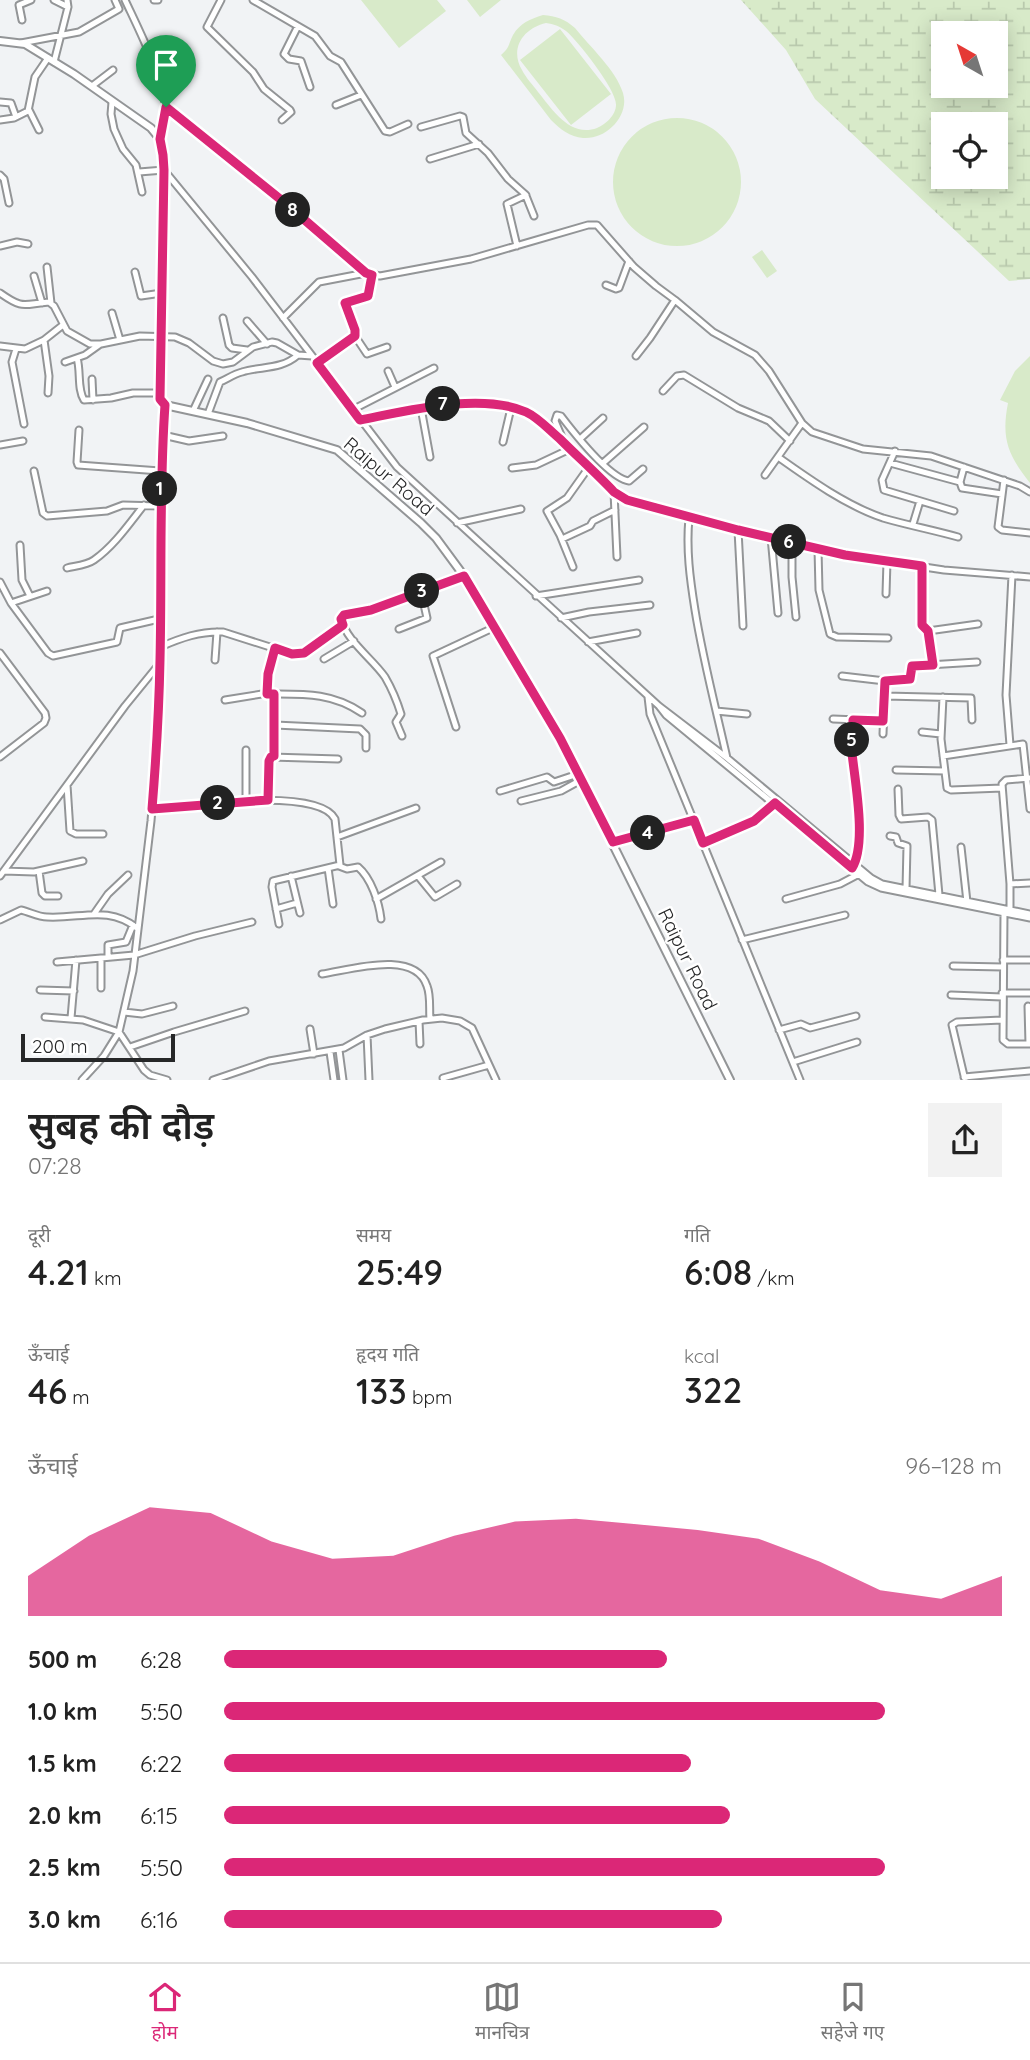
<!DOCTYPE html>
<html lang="hi">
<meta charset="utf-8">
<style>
body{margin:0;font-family:Quicksand,"Noto Sans Devanagari",sans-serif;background:#f2f2f2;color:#222;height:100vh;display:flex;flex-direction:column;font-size:26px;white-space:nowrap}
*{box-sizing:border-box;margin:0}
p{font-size:23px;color:#767676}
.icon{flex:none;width:38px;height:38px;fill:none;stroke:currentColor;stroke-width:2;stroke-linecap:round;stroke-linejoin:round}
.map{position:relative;height:1080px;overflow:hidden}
.details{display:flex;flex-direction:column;background:#fff;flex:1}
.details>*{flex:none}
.needle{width:46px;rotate:321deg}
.fabs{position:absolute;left:931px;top:21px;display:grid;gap:14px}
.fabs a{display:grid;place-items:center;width:77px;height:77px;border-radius:0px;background:#fff;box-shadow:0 4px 18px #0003;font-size:35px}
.scale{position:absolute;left:21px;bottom:18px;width:154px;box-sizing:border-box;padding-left:7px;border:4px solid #262728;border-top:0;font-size:19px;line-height:24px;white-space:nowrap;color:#262728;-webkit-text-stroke:5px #fff;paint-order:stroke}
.pin{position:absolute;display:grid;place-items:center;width:60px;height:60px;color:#fff;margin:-72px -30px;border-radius:50% 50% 50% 0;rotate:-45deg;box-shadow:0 0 7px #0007}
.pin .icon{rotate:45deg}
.km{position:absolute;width:35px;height:35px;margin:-18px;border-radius:50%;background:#222;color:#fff;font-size:19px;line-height:35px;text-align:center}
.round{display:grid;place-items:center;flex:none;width:74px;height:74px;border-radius:0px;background:#f2f2f2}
.head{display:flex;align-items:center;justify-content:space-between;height:119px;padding:0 28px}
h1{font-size:38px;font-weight:600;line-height:52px}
.figures{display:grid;grid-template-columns:repeat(3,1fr);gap:10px;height:119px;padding:7px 28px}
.figures div{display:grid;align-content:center}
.figures b{font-size:35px;font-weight:600}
.figures small{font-size:19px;font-weight:400}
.figures p{font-size:19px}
.chart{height:196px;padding:14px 28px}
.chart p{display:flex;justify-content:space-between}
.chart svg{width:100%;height:126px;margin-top:7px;fill:#db2777;opacity:.7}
ul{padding:0 28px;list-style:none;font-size:23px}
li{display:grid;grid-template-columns:112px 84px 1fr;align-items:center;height:52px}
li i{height:18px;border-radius:9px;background:#db2777}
.tabs{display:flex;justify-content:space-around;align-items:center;height:98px;border-top:2px solid #e0e0e0;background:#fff;font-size:19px;color:#767676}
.tabs a{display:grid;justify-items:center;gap:4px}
.tabs .current{color:#db2777}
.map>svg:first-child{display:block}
</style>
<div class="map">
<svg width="1030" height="1080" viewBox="0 0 1030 1080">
<defs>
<pattern id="wetland-marsh" width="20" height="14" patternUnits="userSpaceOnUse" patternTransform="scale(1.75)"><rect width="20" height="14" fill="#d8eac9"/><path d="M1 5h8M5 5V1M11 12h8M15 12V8" fill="none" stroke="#b9c9ad"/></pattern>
</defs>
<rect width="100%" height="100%" fill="#f1f3f5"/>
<path fill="url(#wetland-marsh)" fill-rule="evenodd" d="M741,0H1030V279L1009,281L815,99L786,50ZM943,33H996V86H943ZM943,124H996V177H943Z"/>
<path fill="#d8eac9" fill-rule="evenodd" d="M361,0H437L446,11L399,48Z
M467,0H501L480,17Z
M543,15C556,16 565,19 575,28C590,47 616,70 623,93C630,116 606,140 583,138C570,137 560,129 551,120L501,55C510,47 508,45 513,35C520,23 530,19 543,15ZM546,23C554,24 559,26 566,31C577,40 617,90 616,105C616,115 605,125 597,128C570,138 552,109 538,92C533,85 526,78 522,70C509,48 524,28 546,23Z
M560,29L611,94L571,125L520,60Z
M613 182a64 64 0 1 1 128 0a64 64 0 1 1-128 0Z
M762,250L777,271L767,278L752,257Z
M1030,356V483C1008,455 1001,439 1008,403L1000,400L1015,371Z"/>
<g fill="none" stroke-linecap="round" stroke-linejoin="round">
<defs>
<path id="minor" d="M54,0L68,7
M125,0C137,26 165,81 165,107C166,118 162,129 160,139
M154,0H158
M221,0L207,27L253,72L264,89L290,110L291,112L282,120
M253,0L315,36L330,56L341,62L385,131L390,132L408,124
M22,20L19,5L31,0
M298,26L284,54L289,59L301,61L310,87
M21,43L79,32L119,9L115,0
M54,62L68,7L67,0
M92,86L113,70
M0,102L11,103L16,117
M112,102L111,114L114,129L123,149L136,165L142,192
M336,105L361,95
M165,107L285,203L366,273L380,276L471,259L588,225H597L634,267L656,286L675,300L713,332L755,355L769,371L802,423L812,432L863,449L931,456L1020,486L1030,492
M29,110L39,130
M0,120L14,118L28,111L35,77L48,58
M421,127L460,116L463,117L466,133L488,153L508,179L526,195L507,204L517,246
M430,159L479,144
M139,172L164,170L252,277L397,467L659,706L727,758L871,878L882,884L1030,914
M0,175L4,179L9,203
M526,196L534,216
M0,246L17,242L28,244
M47,267L51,303
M135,272L141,296L162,293
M34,276L42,303
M606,285L616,289L619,288L629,261
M0,293C24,310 23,304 49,302L54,306L67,331L90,344H101L140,336L175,337L189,343L213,361L223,364L233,362L253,347L272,342L277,343L298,355L312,356
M112,313L120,340
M223,318L229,345L232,348L247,350
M283,318L319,282L366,273
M247,321L267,344
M355,336L367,354L387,347
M44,340L49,376L48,393
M0,346L25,349L44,340L63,325
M16,349L12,362L24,424
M636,356L650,338L675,300
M77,358C81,371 77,389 84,400L111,398L133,393H160
M65,362L85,355L99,345
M317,363L355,336L345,303L368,296L372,275
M388,371L395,387
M92,379L93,400
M663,391L677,376L684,375L738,408L769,421L790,441
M421,408L430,457
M352,410L434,368
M193,411L208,379
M208,414L220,382C227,379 234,374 242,372C261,366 281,370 298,355
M360,420C407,411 481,392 526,412C549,423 596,472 614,492L627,500L685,517L845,555L944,570L1030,577
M79,430L77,462L78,465L160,471
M163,435L189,441L223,436
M580,439L603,418
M503,442L511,408
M564,442L555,421L557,415L561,416C574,433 609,478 629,481L643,469
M0,445L23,441
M895,451L882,480L884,490L954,511
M778,457C809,479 847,506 883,518C907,525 933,530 958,537
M603,463L644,427
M890,463L960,482
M964,467L960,482L962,488L1002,494
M512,468L536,465L570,449
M34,471L43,513L47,516L107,511L123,505L160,506
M765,475L802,423
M1004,480L998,527L1002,530L1030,533
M614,492L617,557
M689,518C686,549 690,579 695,610C703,660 716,709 727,758
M457,523L521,509
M913,524L920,501
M738,530L743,626
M771,537L778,613
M562,539L590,526L593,521L615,510
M792,543V577L796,617
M20,545L22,580L30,596
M818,549L819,590L830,634L837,637L888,638
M922,566V625L924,629L928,631L978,624
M573,567L560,535L547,511L567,498L589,467
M67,568C75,566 87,565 94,560C114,546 129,524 144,505
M0,582L11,603L48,653L53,656L117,642L120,628L159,619
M886,594L887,561
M536,596L639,580
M11,603L47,591
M561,618L589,612L650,605
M399,629L427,618L421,591
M928,631L933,665
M588,642L637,633
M160,647C181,638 200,631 223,632L292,654C312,654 328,636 343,625
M0,653L45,713L46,718L44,723L0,757
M324,659L354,641
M215,660L217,632
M842,676L885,681L910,679L912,666L977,662
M267,694C302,694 332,692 362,713
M274,694V756
M885,696L971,698L972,720
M648,697L650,714L800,1080
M943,697L941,739L947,788L951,790L1002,788
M225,700L268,693L267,674L275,648
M659,706L666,715L868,882L881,888L1030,918
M716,711L747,714
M833,719L883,721
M853,720C853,730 851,742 852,752C855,781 866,841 854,866
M275,725L360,729L366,735V748
M456,727L433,656L495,627
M922,732L941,734
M883,734L885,681
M402,736L396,722L401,714C397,701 392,689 385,677C372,658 346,641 341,618L344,615L371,610L464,576
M1010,745L1006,695L1012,575
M246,750V802
M943,756L1023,744L1030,809
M896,770L945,771
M67,785L70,831L76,834H103
M898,789L899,815L901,819L928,817L932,820L939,895
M500,791L547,777L554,782L578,774
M268,800L269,761L271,757L338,759
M521,801L561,791L581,780
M152,809C187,806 318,786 335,819L340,865L273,881L272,887L279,924
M890,836L896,837L898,843L907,846L906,889
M337,837L416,808
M613,842L694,820
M703,843L753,821L775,803
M961,847L967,902
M339,866L347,869L358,867C371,878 379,902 381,919
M328,868L333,904
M4,871L34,872L83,861
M39,871L42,893L45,896H58
M0,876L125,706L160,663
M291,876L300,913
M418,876L435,897L457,884
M1010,884L1002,784L1006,780L1029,778
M376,899L441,862
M786,899L840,884L859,874
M276,909L297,903
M1004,913L1003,1040L1008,1044H1030
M1010,913V884L1030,883
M94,914L108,894L128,875
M0,920L21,910C30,912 38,917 47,917C81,919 108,905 137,928
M742,940L845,915
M108,957V945L126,942L133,925
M1003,960H1030
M57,962L134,955L195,936L252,922
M953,966L1003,967
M322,974C350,970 415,949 427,986C431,996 429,1009 430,1019
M101,988V958
M40,990L74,991
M1002,993H1030
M951,995L1002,997
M1028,1006L1029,1044
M124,1012L142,1014L173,1006
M45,1017L83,1020L119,1032L144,1070L150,1075L167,1080
M71,1018L76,960
M419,1021L420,1044
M310,1029L314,1054
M779,1030L801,1024L810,1028L856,1016
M367,1035L369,1080
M130,1047L174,1032L245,1011
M339,1050L343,1080
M330,1052L334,1080
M793,1062L857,1042
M964,1077L1030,1071
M443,1078L489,1065
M82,1080L104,1056L119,1032L133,971L151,821L157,750L160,663V471L165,405
M213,1080L269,1061L344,1048L367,1035L385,1029L423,1020L442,1018L460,1021L472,1028L496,1080
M965,1080L952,1025L957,1022L1002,1020"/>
<path id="major" d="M0,41L25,44L74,74L151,128L160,139L164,170L161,401L165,405L247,423L337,450L421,523L436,538L464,576L560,738L730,1080"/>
</defs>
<use href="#minor" stroke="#939597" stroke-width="9"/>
<use href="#major" stroke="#939597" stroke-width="10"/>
<use href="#minor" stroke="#fff" stroke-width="5"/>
<use href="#major" stroke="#fff" stroke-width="6"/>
</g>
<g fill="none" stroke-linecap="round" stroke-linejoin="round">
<defs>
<path id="route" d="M166,107L285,203L366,273L372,275L368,296L345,303L355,330V336L317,363L360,420C407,411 481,392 526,412C539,418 549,430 560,439C578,457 597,474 614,492L627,500L738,530L845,555L922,566V625L928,631L933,665L912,666L910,679L885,681L883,721L853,720C853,731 851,742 852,753C855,782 867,844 852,868L775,803L754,821L703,843L694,820L613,842L560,738L464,576L371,610L344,615L341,619L343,625L304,653L292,654L275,648L268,674L267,694H274V756L271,757L269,761L268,800L152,809C156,760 159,710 160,660C162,575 159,490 165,405L160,399L164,170L163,155L160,139Z"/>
</defs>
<use href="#route" stroke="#fff" stroke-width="14"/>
<use href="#route" stroke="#db2777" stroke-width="9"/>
</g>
<g text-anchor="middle" stroke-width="5" stroke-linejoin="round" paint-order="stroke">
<g font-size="19" fill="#262728" stroke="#fff">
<text transform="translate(389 476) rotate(40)" y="7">Raipur Road</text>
<text transform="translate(688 959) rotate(64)" y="7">Raipur Road</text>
</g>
</g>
</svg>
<div class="fabs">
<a><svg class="needle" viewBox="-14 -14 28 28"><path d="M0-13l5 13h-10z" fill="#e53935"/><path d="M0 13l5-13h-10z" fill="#767676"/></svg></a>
<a><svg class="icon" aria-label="locate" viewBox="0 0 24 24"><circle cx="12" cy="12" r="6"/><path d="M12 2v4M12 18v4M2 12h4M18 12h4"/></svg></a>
</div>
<div class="scale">200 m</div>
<div class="pin" style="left:166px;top:107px;background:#1e9e55"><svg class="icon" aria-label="arrive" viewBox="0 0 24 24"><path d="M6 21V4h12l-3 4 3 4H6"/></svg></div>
<b class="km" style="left:160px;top:489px">1</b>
<b class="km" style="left:218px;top:803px">2</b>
<b class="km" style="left:422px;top:591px">3</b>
<b class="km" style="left:648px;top:833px">4</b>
<b class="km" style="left:852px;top:740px">5</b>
<b class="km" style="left:789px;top:542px">6</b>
<b class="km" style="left:443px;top:404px">7</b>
<b class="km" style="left:293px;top:210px">8</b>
</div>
<section class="details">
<div class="head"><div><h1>सुबह की दौड़</h1><p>07:28</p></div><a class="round"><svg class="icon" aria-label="share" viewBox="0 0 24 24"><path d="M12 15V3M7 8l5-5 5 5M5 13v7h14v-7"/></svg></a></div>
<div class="figures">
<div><p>दूरी</p><b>4.21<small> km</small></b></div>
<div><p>समय</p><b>25:49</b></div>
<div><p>गति</p><b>6:08<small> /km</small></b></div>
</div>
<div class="figures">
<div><p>ऊँचाई</p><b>46<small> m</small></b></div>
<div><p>हृदय गति</p><b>133<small> bpm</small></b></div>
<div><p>kcal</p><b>322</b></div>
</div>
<div class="chart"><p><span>ऊँचाई</span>96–128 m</p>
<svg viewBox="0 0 160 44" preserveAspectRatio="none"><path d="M0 44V30L10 16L20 6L30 8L40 18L50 24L60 23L70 16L80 11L90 10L100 12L110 14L120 17L130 25L140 35L150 38L160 30V44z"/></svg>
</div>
<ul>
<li><b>500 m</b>6:28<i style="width:57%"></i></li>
<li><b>1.0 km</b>5:50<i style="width:85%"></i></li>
<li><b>1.5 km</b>6:22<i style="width:60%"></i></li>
<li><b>2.0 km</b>6:15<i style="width:65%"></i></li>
<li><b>2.5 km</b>5:50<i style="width:85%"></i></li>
<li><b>3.0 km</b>6:16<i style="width:64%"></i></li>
</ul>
</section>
<nav class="tabs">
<a class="current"><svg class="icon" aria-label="home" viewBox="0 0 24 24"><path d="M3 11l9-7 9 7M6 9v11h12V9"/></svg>होम</a>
<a><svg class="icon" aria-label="map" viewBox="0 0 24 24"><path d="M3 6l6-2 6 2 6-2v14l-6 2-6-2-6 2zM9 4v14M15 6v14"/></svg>मानचित्र</a>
<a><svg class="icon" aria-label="saved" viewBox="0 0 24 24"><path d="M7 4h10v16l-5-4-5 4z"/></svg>सहेजे गए</a>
</nav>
